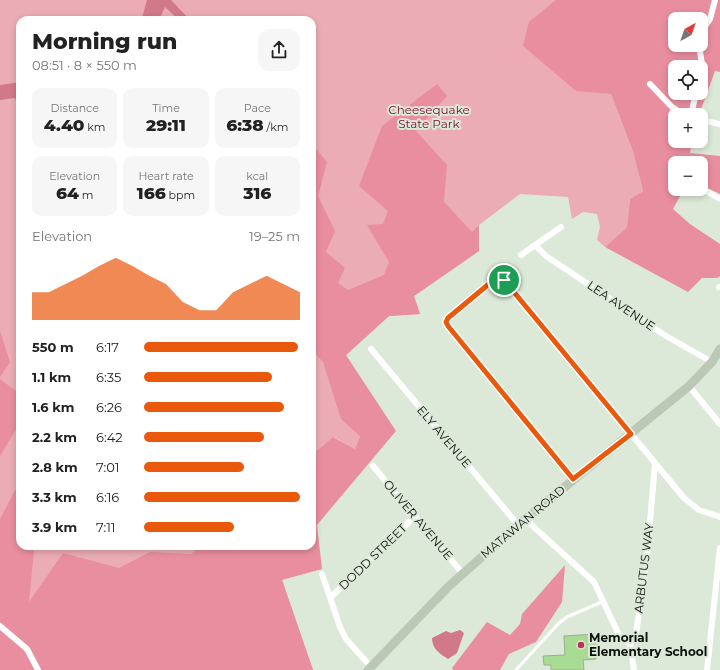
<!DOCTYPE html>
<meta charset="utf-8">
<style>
body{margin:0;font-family:Montserrat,sans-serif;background:#f6f6f6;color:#222;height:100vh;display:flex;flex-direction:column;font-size:15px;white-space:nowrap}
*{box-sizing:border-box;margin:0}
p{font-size:13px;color:#767676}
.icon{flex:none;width:22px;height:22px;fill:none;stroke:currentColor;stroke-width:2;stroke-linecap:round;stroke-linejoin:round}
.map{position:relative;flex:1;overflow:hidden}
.side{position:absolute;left:16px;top:16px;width:300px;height:534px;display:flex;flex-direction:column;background:#fff;border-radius:12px;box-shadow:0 2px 6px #0003}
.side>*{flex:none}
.needle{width:26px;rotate:40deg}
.buttons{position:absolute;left:668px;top:12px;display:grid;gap:8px}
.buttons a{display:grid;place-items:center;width:40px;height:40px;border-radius:8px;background:#fff;box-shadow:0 2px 6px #0003;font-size:20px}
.pin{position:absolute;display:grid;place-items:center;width:34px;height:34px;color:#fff;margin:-17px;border:2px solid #fff;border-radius:50%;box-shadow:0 1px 4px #0007}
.round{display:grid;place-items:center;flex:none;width:42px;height:42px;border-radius:12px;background:#f6f6f6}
.summary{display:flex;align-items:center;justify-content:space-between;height:68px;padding:0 16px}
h1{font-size:22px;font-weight:800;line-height:30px}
.figures{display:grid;grid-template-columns:repeat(3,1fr);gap:6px;height:68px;padding:4px 16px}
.figures div{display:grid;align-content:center;border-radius:10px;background:#f6f6f6;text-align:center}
.figures b{font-size:17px;font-weight:800}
.figures small{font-size:11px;font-weight:400}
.figures p{font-size:11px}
.chart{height:112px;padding:8px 16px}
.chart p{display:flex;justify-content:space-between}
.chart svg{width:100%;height:72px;margin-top:4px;fill:#ea580c;opacity:.7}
ul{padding:0 16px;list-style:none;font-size:13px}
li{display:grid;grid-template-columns:64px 48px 1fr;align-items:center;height:30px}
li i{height:10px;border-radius:5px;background:#ea580c}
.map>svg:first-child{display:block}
</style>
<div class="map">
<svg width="720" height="670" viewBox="0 0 720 670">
<rect width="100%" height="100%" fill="#dde9d8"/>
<path fill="#ebacb5" d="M0,0H661L603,93L611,94L633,152L643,191L630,199L627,227L605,247L597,240L600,227L597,214L583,212L572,219L568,197L520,194L479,225V251L414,296L420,314L389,316L346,355L360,436L355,449L334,437L312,498V20H20V546H295L282,580L313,670H0Z"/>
<path fill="#e98e9e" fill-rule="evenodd" d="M556,0H720V72L715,71L699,115H675V141H692L690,153L720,156V194L701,185V163H675V189H684L673,209L690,224L720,244V276L717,278H702L688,292L605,247L627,227L630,199L643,191L633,152L611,94L576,91L523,46L529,22ZM675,19H701V45H675ZM675,67H701V93H675Z
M437,84L447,96L416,131L447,165L444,202L472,232L479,225V251L414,296L420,314L389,316L346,355L396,431L317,525L322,569L282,580L313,670H0V519L20,481V532L16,534L20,538V546H30L34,550L29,602L63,553L119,568L150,552L191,554L201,546H312V455L333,437L355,449L360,436L341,419L323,362L312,350V144L327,162L318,196L335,231L326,252L345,268L338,283L348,290L384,275L389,262L367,225L383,224L388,211L359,186L382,126Z
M0,331L10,362L0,377Z
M0,379L20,394V423L0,456Z
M565,565L562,602L536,642L509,654L500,670H453L452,668L487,622L510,635L520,624L522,614Z"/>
<path fill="#d17989" d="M147,0H171L190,20H179L165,7L159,20H139L142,18Z
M20,82V114L15,98L0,100V85Z
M460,630L464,633L457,653L448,659C440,654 432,649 432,638L446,631L451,633Z"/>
<path fill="#a9dc93" stroke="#9da999" d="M597,634L598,655H596V659L583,660L584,670H551V665H544L543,656L565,655L564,636Z"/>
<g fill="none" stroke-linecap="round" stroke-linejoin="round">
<path stroke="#fff" stroke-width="3" d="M516,670L558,624L567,617L604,601"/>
<path stroke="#fff" stroke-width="6" d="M701,32L710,19L715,0
M699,45L703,71L701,77
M650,84L672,107L685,115
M691,115L696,93
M701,120L720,124
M701,188L720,199
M535,245L546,256L666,336L712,362
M521,255L561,227
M719,287H720
M371,349L518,525
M689,386L720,424
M373,466L463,574
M573,479L448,326L446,322L448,318L496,279L500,278L504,280L684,498L699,510L720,517
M525,519L594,582L619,635L630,644
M322,574L340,627L346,639L371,667
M331,597L414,517
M0,626L27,649L38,670
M634,670L630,644L636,634L647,557L655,463
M707,670L720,548"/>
<path stroke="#bcc8b6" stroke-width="9" d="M368,670L449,586L518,525L689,386L712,362L720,349"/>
</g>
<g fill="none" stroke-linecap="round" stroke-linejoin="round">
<defs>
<path id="route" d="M496,278H500L504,280L631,434L573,479L448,326L446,322L448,318Z"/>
</defs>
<use href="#route" stroke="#fff" stroke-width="8"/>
<use href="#route" stroke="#ea580c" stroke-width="5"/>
</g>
<circle fill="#bf3058" stroke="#dde9d8" stroke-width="1.5" cx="581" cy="645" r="4"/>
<g text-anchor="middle" stroke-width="4" stroke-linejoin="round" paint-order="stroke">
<g font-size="12" fill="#7a0d31" stroke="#dde9d8">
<text x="429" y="114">Cheesequake<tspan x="429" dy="14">State Park</tspan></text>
</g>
<g font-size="12" fill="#0c100b" stroke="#dde9d8">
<text transform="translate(621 306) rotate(34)" y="4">LEA AVENUE</text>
<text transform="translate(444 437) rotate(50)" y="4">ELY AVENUE</text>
<text transform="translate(418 520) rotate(50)" y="4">OLIVER AVENUE</text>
<text transform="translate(523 522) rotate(-40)" y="4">MATAWAN ROAD</text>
<text transform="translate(373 557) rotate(-44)" y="4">DODD STREET</text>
<text transform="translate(644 568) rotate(-83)" y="4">ARBUTUS WAY</text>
</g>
<g font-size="12" font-weight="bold" fill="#0c100b" stroke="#dde9d8" text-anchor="start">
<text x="589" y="642">Memorial<tspan x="589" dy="14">Elementary School</tspan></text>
</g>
</g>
</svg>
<div class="buttons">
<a><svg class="needle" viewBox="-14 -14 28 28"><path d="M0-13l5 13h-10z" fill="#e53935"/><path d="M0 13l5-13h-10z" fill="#767676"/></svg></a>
<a><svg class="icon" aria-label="locate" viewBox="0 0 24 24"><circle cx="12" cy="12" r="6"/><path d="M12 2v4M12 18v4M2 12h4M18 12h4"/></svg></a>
<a>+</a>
<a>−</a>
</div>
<div class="pin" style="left:504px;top:280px;background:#1e9e55"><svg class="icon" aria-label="arrive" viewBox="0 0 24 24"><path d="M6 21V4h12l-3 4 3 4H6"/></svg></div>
<section class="side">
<div class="summary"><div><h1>Morning run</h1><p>08:51 · 8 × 550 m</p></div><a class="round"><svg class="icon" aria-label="share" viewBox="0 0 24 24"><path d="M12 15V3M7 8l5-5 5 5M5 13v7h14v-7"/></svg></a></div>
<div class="figures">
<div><p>Distance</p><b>4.40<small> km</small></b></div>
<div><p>Time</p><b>29:11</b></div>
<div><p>Pace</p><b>6:38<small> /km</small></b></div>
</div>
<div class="figures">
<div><p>Elevation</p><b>64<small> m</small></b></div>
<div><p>Heart rate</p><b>166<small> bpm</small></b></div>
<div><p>kcal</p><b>316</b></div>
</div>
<div class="chart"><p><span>Elevation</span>19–25 m</p>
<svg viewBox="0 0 160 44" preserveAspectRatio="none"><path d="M0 44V27L10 27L20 22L30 17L40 11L50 6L60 11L70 17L80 22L90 33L100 38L110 38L120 27L130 22L140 17L150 22L160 27V44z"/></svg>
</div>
<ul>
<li><b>550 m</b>6:17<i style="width:99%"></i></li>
<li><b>1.1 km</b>6:35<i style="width:82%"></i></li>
<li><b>1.6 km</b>6:26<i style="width:90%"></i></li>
<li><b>2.2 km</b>6:42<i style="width:77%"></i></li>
<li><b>2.8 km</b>7:01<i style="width:64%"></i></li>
<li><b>3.3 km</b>6:16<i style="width:100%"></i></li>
<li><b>3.9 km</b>7:11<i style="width:58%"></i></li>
</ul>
</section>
</div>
